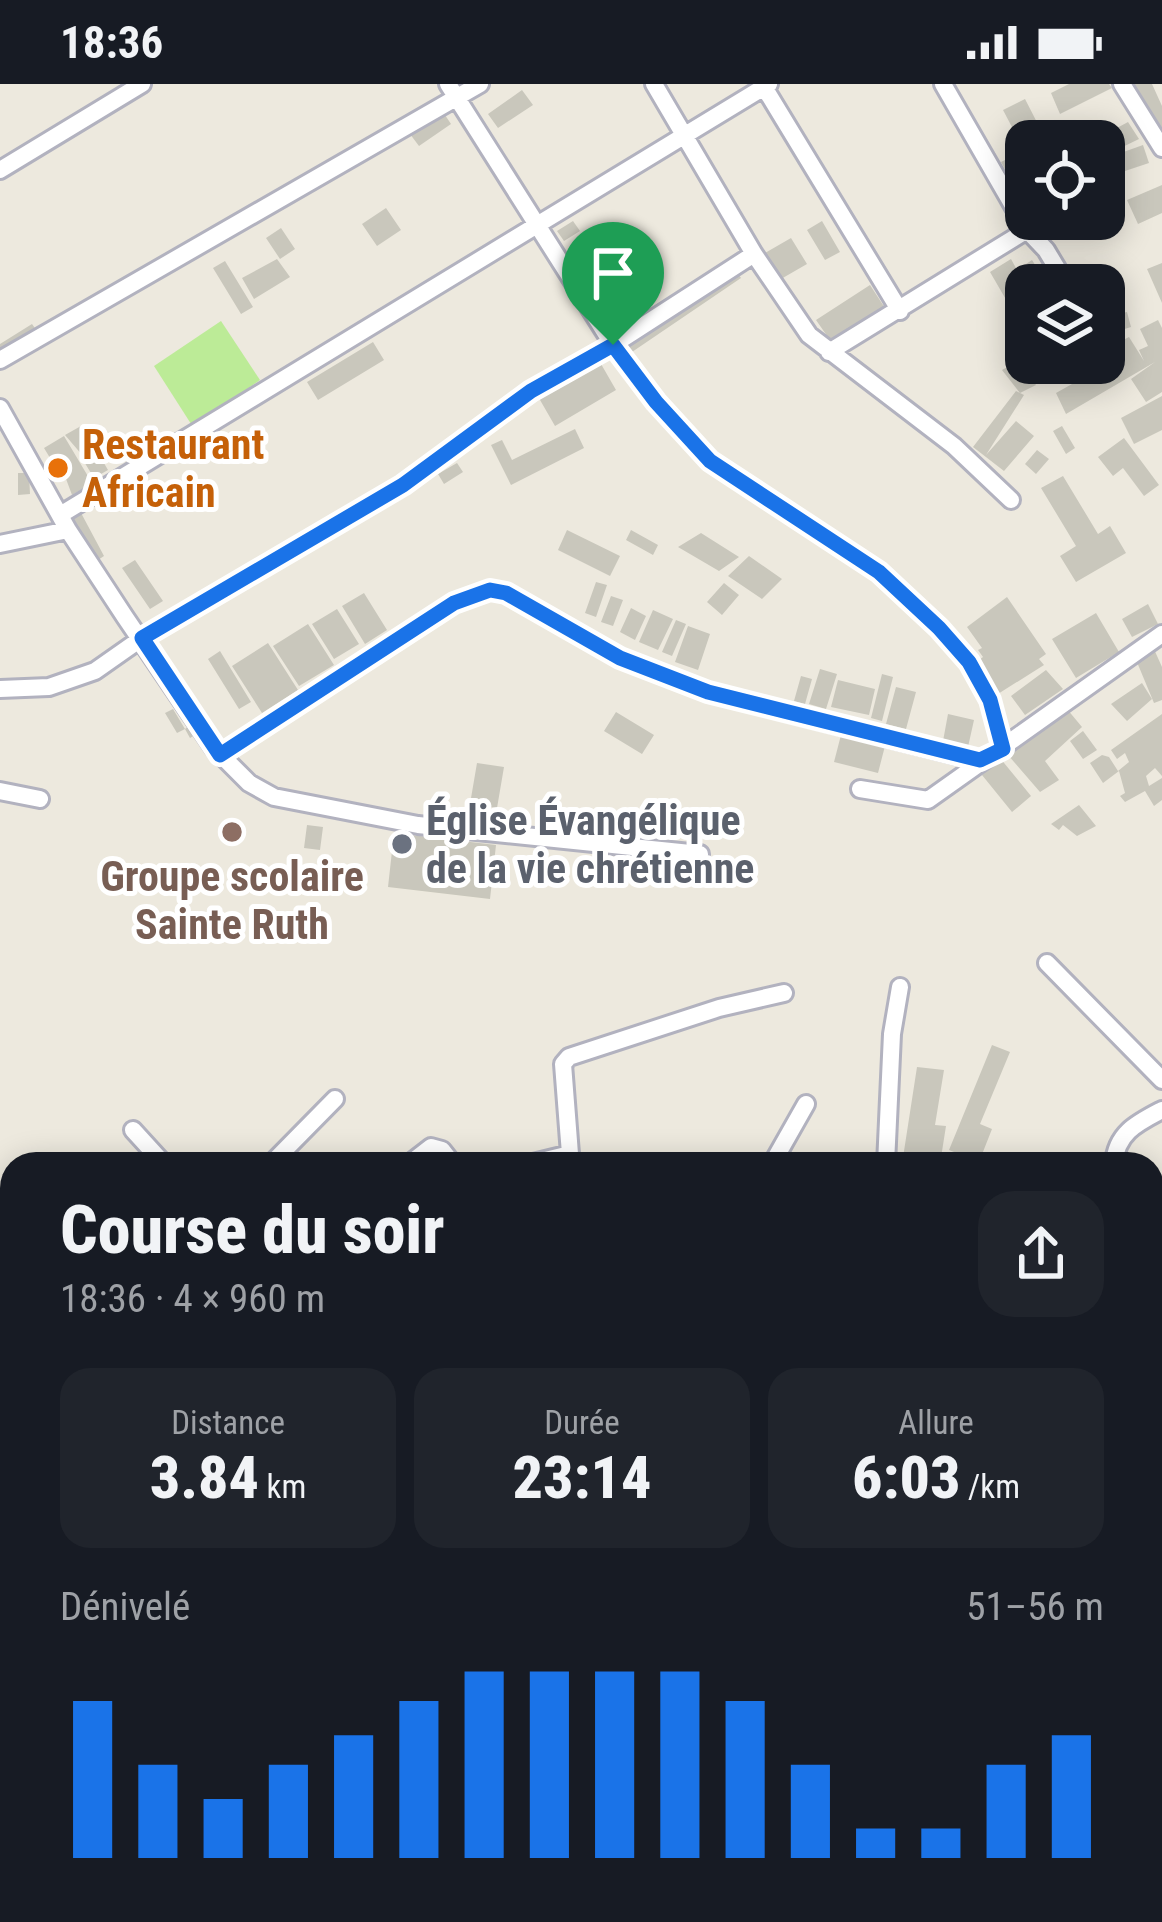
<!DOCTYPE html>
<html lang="fr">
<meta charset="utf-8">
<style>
body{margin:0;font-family:"Roboto Condensed",sans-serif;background:#20242c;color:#f1f3f6;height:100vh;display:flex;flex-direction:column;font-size:45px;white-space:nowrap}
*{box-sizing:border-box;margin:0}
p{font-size:39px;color:#9ea1a6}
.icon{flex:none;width:66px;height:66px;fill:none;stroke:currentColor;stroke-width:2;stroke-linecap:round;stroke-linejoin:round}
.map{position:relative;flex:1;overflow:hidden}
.drawer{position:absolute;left:0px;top:1068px;width:1164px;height:771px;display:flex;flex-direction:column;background:#171b24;border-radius:36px 36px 0 0;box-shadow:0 6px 30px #0003}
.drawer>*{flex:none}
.fabs{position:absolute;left:1005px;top:36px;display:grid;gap:24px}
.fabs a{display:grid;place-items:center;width:120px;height:120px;border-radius:24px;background:#171b24;box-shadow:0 6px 30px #0003;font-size:60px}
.pin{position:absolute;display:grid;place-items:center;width:102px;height:102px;color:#fff;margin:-123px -51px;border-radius:50% 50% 50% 0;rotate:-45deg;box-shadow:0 0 12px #0007}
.pin .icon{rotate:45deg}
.round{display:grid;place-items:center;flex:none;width:126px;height:126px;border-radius:36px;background:#20242c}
.head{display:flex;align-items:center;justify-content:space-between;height:204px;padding:0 60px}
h1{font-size:66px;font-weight:800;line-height:90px}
.stats{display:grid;grid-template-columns:repeat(3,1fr);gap:18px;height:204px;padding:12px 60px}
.stats div{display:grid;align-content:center;border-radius:30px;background:#20242c;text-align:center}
.stats b{font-size:60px;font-weight:800}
.stats small{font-size:33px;font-weight:400}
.stats p{font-size:33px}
.chart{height:336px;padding:24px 60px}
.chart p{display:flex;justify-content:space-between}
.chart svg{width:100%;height:216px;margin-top:12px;stroke:#1a73e8;stroke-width:6}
.status{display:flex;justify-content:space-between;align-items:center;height:84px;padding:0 60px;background:#171b24;direction:ltr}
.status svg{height:33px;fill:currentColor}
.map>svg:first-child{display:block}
</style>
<div class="status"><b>18:36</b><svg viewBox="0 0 49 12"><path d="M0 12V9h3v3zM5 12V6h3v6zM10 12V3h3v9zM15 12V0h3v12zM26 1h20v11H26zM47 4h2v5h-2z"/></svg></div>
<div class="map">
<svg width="1162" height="1838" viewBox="0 0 1162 1838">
<rect width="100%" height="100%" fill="#ede9de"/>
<path fill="#bceb97" d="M221,237L260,296L193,343L154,282Z"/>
<path fill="#c9c7bc" d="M1069,0H1109L1112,4L1060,30L1051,9Z
M1134,0H1152L1162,22V59Z
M522,6L533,21L498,44L488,30Z
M1025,15L1045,54L1026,57V111L1020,114L1001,78L1024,66L1003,26Z
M443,28L451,40L419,62L410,50Z
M1128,38L1139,55L1104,72V57H1093Z
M1143,61L1149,79L1104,94V75Z
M1162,101V129L1138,140L1127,116Z
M386,124L401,146L377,162L362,140Z
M573,137L580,147L564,157L557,147Z
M822,137L840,168L825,176L807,146Z
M281,144L295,165L280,175L266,154Z
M791,154L807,180L781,195L765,169Z
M277,175L290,193L254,215L242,194Z
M1011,175L1017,186L1032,176L1048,201H1026V208L1008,219L990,188Z
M225,177L253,223L241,230L213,184Z
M1162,179V219L1147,185Z
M734,184L741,194L632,268L625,258Z
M870,201L885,224L832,259L816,236Z
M1127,228L1131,243L1118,247L1113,231Z
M1158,236L1162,244V308L1146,318L1131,295L1155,278L1066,330L1056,309L1113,277L1106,265L1129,253L1144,277L1139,266L1148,262L1140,245Z
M32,240L37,247L0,269V260Z
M373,258L384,276L318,316L307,298Z
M597,273L616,306L555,342L536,309Z
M1026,273L1030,283L1025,285L1036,301L1020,309L1002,286Z
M1016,307L1024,311L986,371L1016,337L1034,352L1004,387L973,363Z
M1162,312V346L1134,360L1121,334Z
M81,342L95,365L83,372L65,351Z
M1062,342L1075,364L1066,370L1053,347Z
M575,345L584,364L511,401L491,361L502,356L512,376Z
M64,352L92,399L72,411L62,384L58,387L44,364Z
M1124,354L1159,401L1144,412L1123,384L1113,392L1098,373Z
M1037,366L1049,375L1036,390L1025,380Z
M97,367L108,386L94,394L83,376Z
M457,379L463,388L444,400L438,390Z
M18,389H29L30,410L18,411Z
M1063,392L1098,450L1110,442L1126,469L1076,498L1060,472L1076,462L1041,404Z
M80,427L104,472L98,476L69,433Z
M567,446L620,472L610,492L558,466Z
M631,446L658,461L653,471L626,456Z
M701,449L739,473L719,487L678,463Z
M749,472L782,495L762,515L728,492Z
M135,476L163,517L150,525L122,484Z
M596,498L607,501L596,533L585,529Z
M724,499L739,511L722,531L707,518Z
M364,509L387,546L365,560L342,522Z
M611,512L623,516L613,542L601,538Z
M1007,513L1046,570L1039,575L1044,581L990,615L975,579L983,573L978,566L982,564L967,543Z
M1148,520L1158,540L1132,553L1122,535Z
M631,524L646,532L635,556L620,548Z
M337,525L359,560L334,575L312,540Z
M653,526L673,535L658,566L639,558Z
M1096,529L1119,568L1076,594L1052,555Z
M676,536L686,540L672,572L662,568Z
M308,540L334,581L299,602L273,562Z
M688,542L710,550L698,586L675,578Z
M268,559L298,606L262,629L232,582Z
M1153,563L1162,583V616L1154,619L1134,571Z
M220,567L251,618L239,625L208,575Z
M820,585L837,590L826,625L809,620Z
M1046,586L1063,605L1025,631L1011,612Z
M882,590L893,593L882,637L871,634Z
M801,592L812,595L805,620L794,617Z
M838,596L875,605L869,631L831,623Z
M1142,599L1152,615L1127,637L1111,620Z
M896,603L916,608L906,645L886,640Z
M173,625L185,645L190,641L195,651L190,654L185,645L177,649L165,629Z
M1067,625L1082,643L1045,677L1059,696L1040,708L1008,671Z
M616,628L654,651L642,670L604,647Z
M948,630L974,636L968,663L943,657Z
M1162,630V692L1155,684L1146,692L1149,702L1162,694V716L1154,722L1145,707L1125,718L1120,712L1125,709L1119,687L1103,699L1090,679L1102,671L1109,673L1118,687L1129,678L1125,669L1117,675L1111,666Z
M1083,647L1097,666L1083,675L1070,657Z
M841,651L885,662L878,689L834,678Z
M1000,674L1031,712L1012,728L982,691Z
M477,679L504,683L497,724L470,720Z
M1079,721L1096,742L1077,752L1063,741L1059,746L1051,740Z
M307,741L323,743L320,766L304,764Z
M394,749L496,761L490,815L388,803Z
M632,769L662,774L658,799L628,794Z
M992,961L1010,968L980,1040L992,1045L979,1078L949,1066Z
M917,983L944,986L935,1041L946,1042L940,1080H902Z
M0,1656H12V1689H0Z
M24,1827H55L72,1838H17Z"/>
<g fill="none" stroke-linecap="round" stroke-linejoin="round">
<defs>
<path id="minor" d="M448,0L613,261L656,318L710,377L879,488L939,544L969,578L990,615L1003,665
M654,0L754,170L809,251L954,362L1011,416
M943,0L1027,146L1046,166L1067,201
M1122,0L1162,64
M764,3L900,227
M0,86L142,0
M829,268L1027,146
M0,276L480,0
M0,324L68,446L125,533L214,664L249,699L274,713L418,741L700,770
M60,431L769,0
M0,460L68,446
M0,605L49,603L95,587L142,554L402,402L531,307L613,261L754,170
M220,671L454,519L490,506L506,509L620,574L708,608L980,677
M860,705L928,716L1162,550
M0,707L40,715
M1047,879L1162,996
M133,1046L164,1080
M271,1080L335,1015
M409,1080L431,1063L442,1066L453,1080
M529,1080L570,1070L563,980L569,973L719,924L784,909
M772,1080L806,1020
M886,1080L892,950L900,903
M1114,1080C1116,1049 1137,1039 1162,1026
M1152,1469L1162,1452
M0,1580L12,1594
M1152,1763L1162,1770
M301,1827L319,1838
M541,1827H542
M735,1827L750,1838
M1146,1838L1162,1810"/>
</defs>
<use href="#minor" stroke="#b2b2bf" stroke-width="22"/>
<use href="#minor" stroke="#fff" stroke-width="16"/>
</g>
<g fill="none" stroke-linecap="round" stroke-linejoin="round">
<defs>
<path id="route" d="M613,261L656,318L710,377L879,488L939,544L969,578L990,616L1003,665L980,676L708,608L620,574L506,509L490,506L454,519L220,671L142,554L403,401L531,307Z"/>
</defs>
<use href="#route" stroke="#fff" stroke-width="24"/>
<use href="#route" stroke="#1a73e8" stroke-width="15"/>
</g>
<circle fill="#e8710a" stroke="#fff" stroke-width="4.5" cx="58" cy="384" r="12"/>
<circle fill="#8d6e63" stroke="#fff" stroke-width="4.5" cx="232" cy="748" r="12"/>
<circle fill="#6b7280" stroke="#fff" stroke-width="4.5" cx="402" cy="760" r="12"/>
<g text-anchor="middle" stroke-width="10" stroke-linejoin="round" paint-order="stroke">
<g font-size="42" font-weight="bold" fill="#c56008" stroke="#fff" text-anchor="start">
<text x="82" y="375">Restaurant<tspan x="82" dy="48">Africain</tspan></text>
</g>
<g font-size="42" font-weight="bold" fill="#5b616d" stroke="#fff" text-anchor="start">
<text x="426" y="751">Église Évangélique<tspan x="426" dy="48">de la vie chrétienne</tspan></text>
</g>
<g font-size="42" font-weight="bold" fill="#785e54" stroke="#fff">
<text x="232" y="807">Groupe scolaire<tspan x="232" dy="48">Sainte Ruth</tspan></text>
</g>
</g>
</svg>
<div class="fabs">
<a><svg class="icon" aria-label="locate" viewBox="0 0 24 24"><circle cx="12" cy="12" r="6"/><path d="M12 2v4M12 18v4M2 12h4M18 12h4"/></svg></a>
<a><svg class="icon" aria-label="layers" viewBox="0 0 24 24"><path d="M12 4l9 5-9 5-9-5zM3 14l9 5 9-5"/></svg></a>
</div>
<div class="pin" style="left:613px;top:261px;background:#1e9e55"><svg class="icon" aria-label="arrive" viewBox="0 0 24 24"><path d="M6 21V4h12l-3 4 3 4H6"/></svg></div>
<section class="drawer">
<div class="head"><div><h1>Course du soir</h1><p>18:36 · 4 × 960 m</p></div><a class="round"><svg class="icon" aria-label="share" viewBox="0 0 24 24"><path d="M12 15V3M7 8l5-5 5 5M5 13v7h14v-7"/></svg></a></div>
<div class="stats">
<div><p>Distance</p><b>3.84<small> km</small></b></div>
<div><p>Durée</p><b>23:14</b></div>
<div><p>Allure</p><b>6:03<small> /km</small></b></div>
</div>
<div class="chart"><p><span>Dénivelé</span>51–56 m</p>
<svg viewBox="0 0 160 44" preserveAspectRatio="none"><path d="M5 44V12M15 44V25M25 44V32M35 44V25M45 44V19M55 44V12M65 44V6M75 44V6M85 44V6M95 44V6M105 44V12M115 44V25M125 44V38M135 44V38M145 44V25M155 44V19"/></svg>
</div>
</section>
</div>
